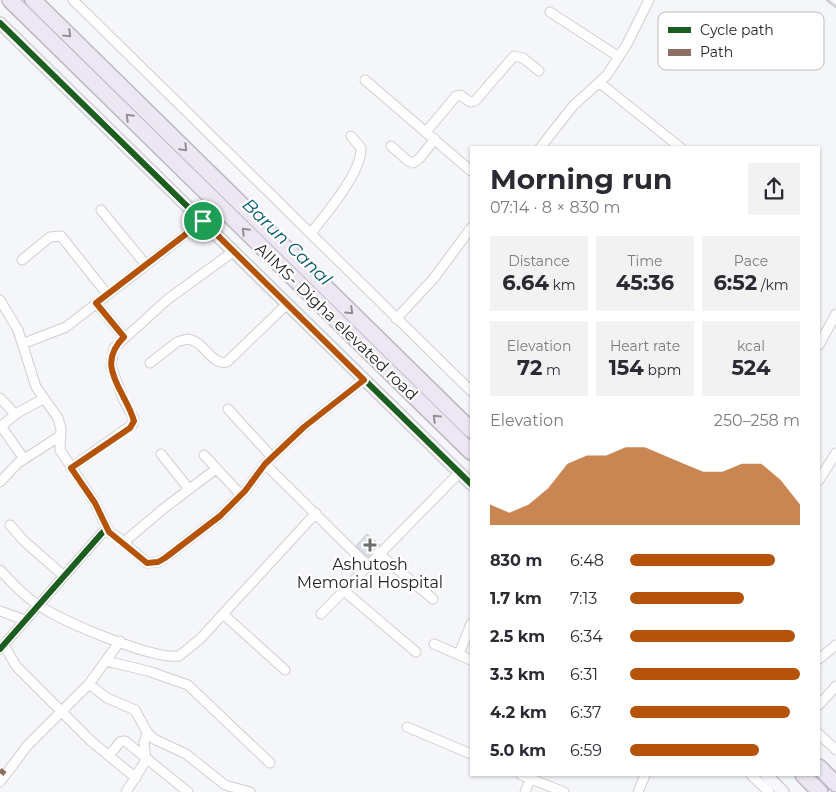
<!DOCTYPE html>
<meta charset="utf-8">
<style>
body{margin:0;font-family:Montserrat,sans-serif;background:#f2f2f3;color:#2b2b33;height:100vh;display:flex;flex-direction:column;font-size:19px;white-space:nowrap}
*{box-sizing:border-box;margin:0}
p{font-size:16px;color:#7c7c81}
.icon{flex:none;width:28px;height:28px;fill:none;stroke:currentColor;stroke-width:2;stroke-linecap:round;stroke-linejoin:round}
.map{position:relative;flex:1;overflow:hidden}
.drawer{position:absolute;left:470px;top:146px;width:350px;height:630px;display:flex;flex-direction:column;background:#fff;border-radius:0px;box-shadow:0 1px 4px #0004}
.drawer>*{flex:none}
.pin{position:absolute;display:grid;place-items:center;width:42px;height:42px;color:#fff;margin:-21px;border:2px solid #fff;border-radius:50%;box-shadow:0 1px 5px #0007}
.round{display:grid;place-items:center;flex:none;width:52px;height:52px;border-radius:0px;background:#f2f2f3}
.summary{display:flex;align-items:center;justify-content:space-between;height:85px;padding:0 20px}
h1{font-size:28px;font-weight:700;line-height:38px}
.metrics{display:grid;grid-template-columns:repeat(3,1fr);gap:8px;height:85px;padding:5px 20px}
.metrics div{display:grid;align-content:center;border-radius:0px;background:#f2f2f3;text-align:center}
.metrics b{font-size:21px;font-weight:700}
.metrics small{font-size:14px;font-weight:400}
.metrics p{font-size:14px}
.chart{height:140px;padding:10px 20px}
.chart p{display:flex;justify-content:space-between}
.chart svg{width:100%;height:90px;margin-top:5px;fill:#b45309;opacity:.7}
ul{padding:0 20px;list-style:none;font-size:16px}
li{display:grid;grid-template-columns:80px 60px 1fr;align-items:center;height:38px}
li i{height:12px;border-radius:6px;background:#b45309}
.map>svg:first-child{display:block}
</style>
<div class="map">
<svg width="836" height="792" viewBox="0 0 836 792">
<rect width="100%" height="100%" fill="#f5f6f9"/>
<path fill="#d9e1ea" stroke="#c4c6c8" d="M367,534L380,545L374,549L368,557L356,546Z"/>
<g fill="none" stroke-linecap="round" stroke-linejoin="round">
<defs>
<path id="street" d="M73,0L471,391
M550,12L619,57
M365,80L471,171
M600,83L681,148
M426,132L456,96L460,95L470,102L475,101L514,56L523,58L539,71
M391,146L408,161L413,163L419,159L435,139
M540,148L573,106L607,75L627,44L649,0
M101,210L146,265
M311,233C326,214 362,172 361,148L351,136
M22,260L50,237L61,236L107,294
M0,300L18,330L36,387L58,418L61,429L60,450L95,503L109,532
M96,303L124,337
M396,319L434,278L471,228
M22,344L66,327L203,221
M819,345L836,314
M150,363L177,342L187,339C204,340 211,366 227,362L287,304
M0,398L15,414
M228,409L272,457
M161,454L189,489
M204,455L241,495
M24,459L1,426L19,412L43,399
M265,464L367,565
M71,468L133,424V417L123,399L111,366L114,348L168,299L234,251
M819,480L836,453
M0,482L18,463L60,436
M10,525L24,541L64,576
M123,543L163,509L216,469
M378,553L433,599
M0,570C12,583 25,597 40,606C63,622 154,660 179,656L200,639L316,513
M343,590L416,652
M0,611L25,620
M223,614L285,670
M321,614L460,472
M434,644L471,660
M4,645L16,666L91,741L136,778
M0,649L102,533L104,531L115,535L147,563L158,562L165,558L220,516L245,491L265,464L304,427L364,380
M459,654L471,624
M819,659L836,645
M106,661L148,671L188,685L270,763
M89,684L107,698L135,710L147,732L154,739L186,754L225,785L250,792
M819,705L836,686
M407,727L471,754
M819,734L836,750
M109,756L120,742L125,741L188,792
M521,775L564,792
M751,775L769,792
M0,782L27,746L89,684L120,641
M126,792L146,760L144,743L147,732
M525,792L532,775
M638,792L645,775"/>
<path id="secondary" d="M0,23L471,484
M766,775L783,792"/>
<path id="highway" d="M10,0L471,452
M33,0L471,430
M819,767L836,784
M803,775L820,792"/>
</defs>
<use href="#street" stroke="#d0d0d2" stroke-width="11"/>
<use href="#secondary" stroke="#d0d0d2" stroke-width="14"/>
<use href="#highway" stroke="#bfb8c6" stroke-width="18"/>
<use href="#street" stroke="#fefefe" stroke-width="9"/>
<use href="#secondary" stroke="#f8f7fb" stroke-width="11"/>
<use href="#highway" stroke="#ece7f2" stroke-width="15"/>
<path stroke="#ccccce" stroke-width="2.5" d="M827,0L836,7"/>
<path stroke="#8d6e63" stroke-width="5" stroke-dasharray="10 5" stroke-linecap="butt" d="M0,770L5,774"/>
<defs>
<path id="cycleway" d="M0,23L471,484
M0,649L102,533L104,531L115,535L147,563L158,562L165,558L220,516L245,491L265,464L304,427L364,380"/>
</defs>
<use href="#cycleway" stroke="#fff" stroke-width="9"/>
<use href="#cycleway" stroke="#1b5e20" stroke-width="6"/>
</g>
<defs><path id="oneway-chevron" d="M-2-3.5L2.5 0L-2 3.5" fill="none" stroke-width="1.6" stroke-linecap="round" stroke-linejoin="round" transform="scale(1.25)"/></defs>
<g stroke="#928f96">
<use href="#oneway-chevron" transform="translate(68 34) rotate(44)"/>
<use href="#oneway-chevron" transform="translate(129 117) rotate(-135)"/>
<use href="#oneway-chevron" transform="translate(184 148) rotate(45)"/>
<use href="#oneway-chevron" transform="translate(245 231) rotate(-135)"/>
<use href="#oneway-chevron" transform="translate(350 311) rotate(44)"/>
<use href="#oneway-chevron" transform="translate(436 418) rotate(-136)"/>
</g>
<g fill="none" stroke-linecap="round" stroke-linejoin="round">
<defs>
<path id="route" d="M203,221L364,380L304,427L265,464L245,491L220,516L165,558L158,562L147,563L109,532L95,503L71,468L130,428L134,421C125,390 94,366 124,337L96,303Z"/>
</defs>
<use href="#route" stroke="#fff" stroke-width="10"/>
<use href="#route" stroke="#b45309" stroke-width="6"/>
</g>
<path fill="#6c6d6f" stroke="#fff" stroke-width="2" d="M367.5 537.5h5v5h5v5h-5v5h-5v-5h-5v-5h5z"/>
<g text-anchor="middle" stroke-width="4.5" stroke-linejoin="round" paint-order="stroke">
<g font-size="16" fill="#232325" stroke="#fff">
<text transform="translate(337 321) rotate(44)" y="6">AIIMS- Digha elevated road</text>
</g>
<g font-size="16" fill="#232325" stroke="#fff">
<text x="370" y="570">Ashutosh<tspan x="370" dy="18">Memorial Hospital</tspan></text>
</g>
<g font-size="18" font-style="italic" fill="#045b6d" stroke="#fff">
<text transform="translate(287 242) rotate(44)" y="6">Barun Canal</text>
</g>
</g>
<rect x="658" y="12" width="166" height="58" rx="8" fill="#fff" stroke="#bdbdbe" stroke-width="1"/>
<rect x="668" y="27" width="23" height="6" fill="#1b5e20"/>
<rect x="668" y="49" width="23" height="7" fill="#8d6e63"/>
<g font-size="14" fill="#232325">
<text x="700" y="35">Cycle path</text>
<text x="700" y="57">Path</text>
</g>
</svg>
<div class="pin" style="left:203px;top:221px;background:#1e9e55"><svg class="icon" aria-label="arrive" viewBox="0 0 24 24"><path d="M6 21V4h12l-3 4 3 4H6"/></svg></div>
<section class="drawer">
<div class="summary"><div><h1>Morning run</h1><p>07:14 · 8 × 830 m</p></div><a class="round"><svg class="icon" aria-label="share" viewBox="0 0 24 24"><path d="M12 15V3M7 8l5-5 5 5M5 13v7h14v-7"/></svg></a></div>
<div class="metrics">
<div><p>Distance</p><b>6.64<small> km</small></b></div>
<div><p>Time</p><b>45:36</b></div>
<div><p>Pace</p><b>6:52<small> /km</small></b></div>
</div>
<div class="metrics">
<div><p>Elevation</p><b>72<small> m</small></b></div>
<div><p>Heart rate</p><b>154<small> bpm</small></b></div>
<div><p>kcal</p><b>524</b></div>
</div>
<div class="chart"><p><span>Elevation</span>250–258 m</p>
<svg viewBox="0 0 160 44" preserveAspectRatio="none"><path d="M0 44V34L10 38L20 34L30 26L40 14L50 10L60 10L70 6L80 6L90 10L100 14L110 18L120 18L130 14L140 14L150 22L160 34V44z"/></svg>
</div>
<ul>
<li><b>830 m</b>6:48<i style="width:85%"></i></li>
<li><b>1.7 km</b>7:13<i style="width:67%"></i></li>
<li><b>2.5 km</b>6:34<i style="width:97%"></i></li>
<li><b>3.3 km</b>6:31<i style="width:100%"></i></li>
<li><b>4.2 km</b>6:37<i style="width:94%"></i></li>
<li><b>5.0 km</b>6:59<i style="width:76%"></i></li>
</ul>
</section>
</div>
